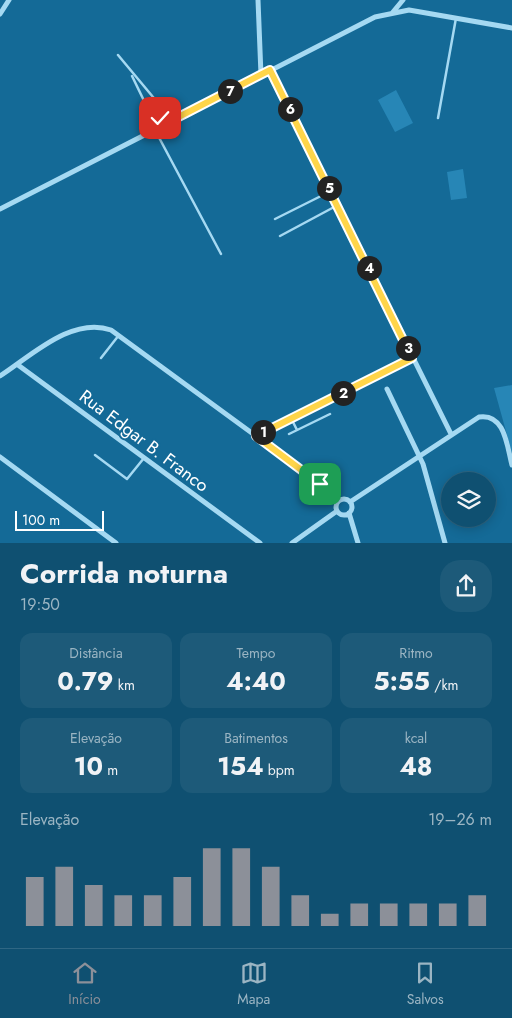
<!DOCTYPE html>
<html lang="pt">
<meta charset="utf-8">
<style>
body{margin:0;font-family:Jost,sans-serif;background:#1d5a79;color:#f1f3f6;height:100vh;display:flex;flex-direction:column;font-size:19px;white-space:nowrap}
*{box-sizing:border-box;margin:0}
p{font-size:16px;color:#9bb5c3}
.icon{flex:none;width:28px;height:28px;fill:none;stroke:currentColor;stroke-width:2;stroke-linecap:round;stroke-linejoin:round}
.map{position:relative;height:543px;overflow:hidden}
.panel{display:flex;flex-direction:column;background:#0f5071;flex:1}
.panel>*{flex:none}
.controls{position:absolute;left:441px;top:472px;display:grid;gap:10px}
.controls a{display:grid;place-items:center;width:55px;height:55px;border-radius:50%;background:#0f5071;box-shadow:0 2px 12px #0003,0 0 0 1px #2f6784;font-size:25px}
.scale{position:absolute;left:15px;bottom:12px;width:89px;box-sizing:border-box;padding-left:5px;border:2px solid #fff;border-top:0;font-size:14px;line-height:18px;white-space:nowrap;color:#fff;-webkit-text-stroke:4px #146a97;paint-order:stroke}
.pin{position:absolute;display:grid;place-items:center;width:42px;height:42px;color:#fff;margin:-21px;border-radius:10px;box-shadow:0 2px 8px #0006}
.km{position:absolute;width:25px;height:25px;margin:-12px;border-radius:50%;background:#222;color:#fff;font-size:14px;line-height:25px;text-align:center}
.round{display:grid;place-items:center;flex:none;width:52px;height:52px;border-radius:20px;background:#1d5a79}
.overview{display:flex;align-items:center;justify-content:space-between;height:85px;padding:0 20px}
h1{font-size:28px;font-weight:700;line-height:38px}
.metrics{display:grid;grid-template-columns:repeat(3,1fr);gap:8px;height:85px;padding:5px 20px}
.metrics div{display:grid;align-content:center;border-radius:12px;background:#1d5a79;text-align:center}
.metrics b{font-size:25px;font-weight:700}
.metrics small{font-size:14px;font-weight:400}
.metrics p{font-size:14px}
.chart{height:140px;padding:10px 20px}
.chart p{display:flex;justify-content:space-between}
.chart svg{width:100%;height:90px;margin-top:5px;stroke:#8c9099;stroke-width:6}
.tab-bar{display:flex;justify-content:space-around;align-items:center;height:70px;border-top:1px solid #2f6784;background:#0f5071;font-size:14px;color:#9bb5c3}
.tab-bar a{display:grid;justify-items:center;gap:2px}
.tab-bar .selected{color:#8c9099}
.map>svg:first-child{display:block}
</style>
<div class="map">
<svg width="512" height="543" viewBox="0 0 512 543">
<rect width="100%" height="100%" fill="#146a97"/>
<path fill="#2786b6" d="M396,90L413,123L395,132L378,100Z
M463,169L467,198L451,200L447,172Z
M512,385V453L494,388Z"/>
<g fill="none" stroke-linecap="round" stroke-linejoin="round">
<path stroke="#a5d9f2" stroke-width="2.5" d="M118,55L158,103L160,110L157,113
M132,76L149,111L157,113
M157,113L163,125
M438,118L456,18
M155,130L221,254
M275,219L329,192
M280,236L336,206
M101,358L119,335
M291,418L297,430
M289,434L330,414
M95,455L127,479L144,458"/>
<path stroke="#a5d9f2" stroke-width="5" d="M258,0L261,75
M393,12L403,0
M0,14L9,0
M270,70L451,434
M0,209L375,17L409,10L512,28
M18,365L260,543
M0,376C31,356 72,316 111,330L256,436L339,500
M387,389L423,464L445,543
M256,436L413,358
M0,457L116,543
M336 507a8 8 0 1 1 16 0a8 8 0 1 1-16 0Z
M350,502L479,417C505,413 507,446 512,465
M349,513L358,543
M292,543L337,511"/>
</g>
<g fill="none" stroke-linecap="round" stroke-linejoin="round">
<defs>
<path id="route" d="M160,118L163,125L270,70L412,358L256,436L320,484"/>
</defs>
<use href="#route" stroke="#fff" stroke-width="10"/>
<use href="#route" stroke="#ffd54a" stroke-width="6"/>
</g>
<g text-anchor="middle" stroke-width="4" stroke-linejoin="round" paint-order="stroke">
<g font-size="18" fill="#fff" stroke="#146a97">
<text transform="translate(144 441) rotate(37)" y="6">Rua Edgar B. Franco</text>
</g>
</g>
</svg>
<div class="controls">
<a><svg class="icon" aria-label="layers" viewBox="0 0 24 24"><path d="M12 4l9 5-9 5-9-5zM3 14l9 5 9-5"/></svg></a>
</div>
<div class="scale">100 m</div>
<div class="pin" style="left:320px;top:484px;background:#1e9e55"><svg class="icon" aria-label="arrive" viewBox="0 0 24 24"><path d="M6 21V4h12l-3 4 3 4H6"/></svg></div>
<div class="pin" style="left:160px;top:118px;background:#d93025"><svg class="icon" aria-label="check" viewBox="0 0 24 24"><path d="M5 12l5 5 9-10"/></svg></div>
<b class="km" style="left:263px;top:432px">1</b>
<b class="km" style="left:343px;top:393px">2</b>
<b class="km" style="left:408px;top:348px">3</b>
<b class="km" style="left:369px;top:268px">4</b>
<b class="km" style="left:329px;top:188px">5</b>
<b class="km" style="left:290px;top:109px">6</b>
<b class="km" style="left:230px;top:91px">7</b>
</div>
<section class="panel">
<div class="overview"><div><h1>Corrida noturna</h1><p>19:50</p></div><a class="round"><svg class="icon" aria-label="share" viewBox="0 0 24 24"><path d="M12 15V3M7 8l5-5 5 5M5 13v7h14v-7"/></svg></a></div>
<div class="metrics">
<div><p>Distância</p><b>0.79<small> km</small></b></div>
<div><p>Tempo</p><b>4:40</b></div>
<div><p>Ritmo</p><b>5:55<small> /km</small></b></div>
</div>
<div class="metrics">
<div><p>Elevação</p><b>10<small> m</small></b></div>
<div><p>Batimentos</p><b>154<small> bpm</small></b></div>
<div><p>kcal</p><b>48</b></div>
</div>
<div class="chart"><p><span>Elevação</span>19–26 m</p>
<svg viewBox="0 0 160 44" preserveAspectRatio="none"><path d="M5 44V20M15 44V15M25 44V24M35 44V29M45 44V29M55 44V20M65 44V6M75 44V6M85 44V15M95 44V29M105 44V38M115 44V33M125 44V33M135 44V33M145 44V33M155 44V29"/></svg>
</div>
</section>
<nav class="tab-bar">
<a class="selected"><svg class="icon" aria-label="home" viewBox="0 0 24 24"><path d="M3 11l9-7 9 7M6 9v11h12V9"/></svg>Início</a>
<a><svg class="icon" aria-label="map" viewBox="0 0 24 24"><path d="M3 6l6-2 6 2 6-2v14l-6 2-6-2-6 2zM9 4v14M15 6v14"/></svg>Mapa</a>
<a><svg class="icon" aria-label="saved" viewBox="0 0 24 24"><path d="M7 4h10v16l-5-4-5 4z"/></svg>Salvos</a>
</nav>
